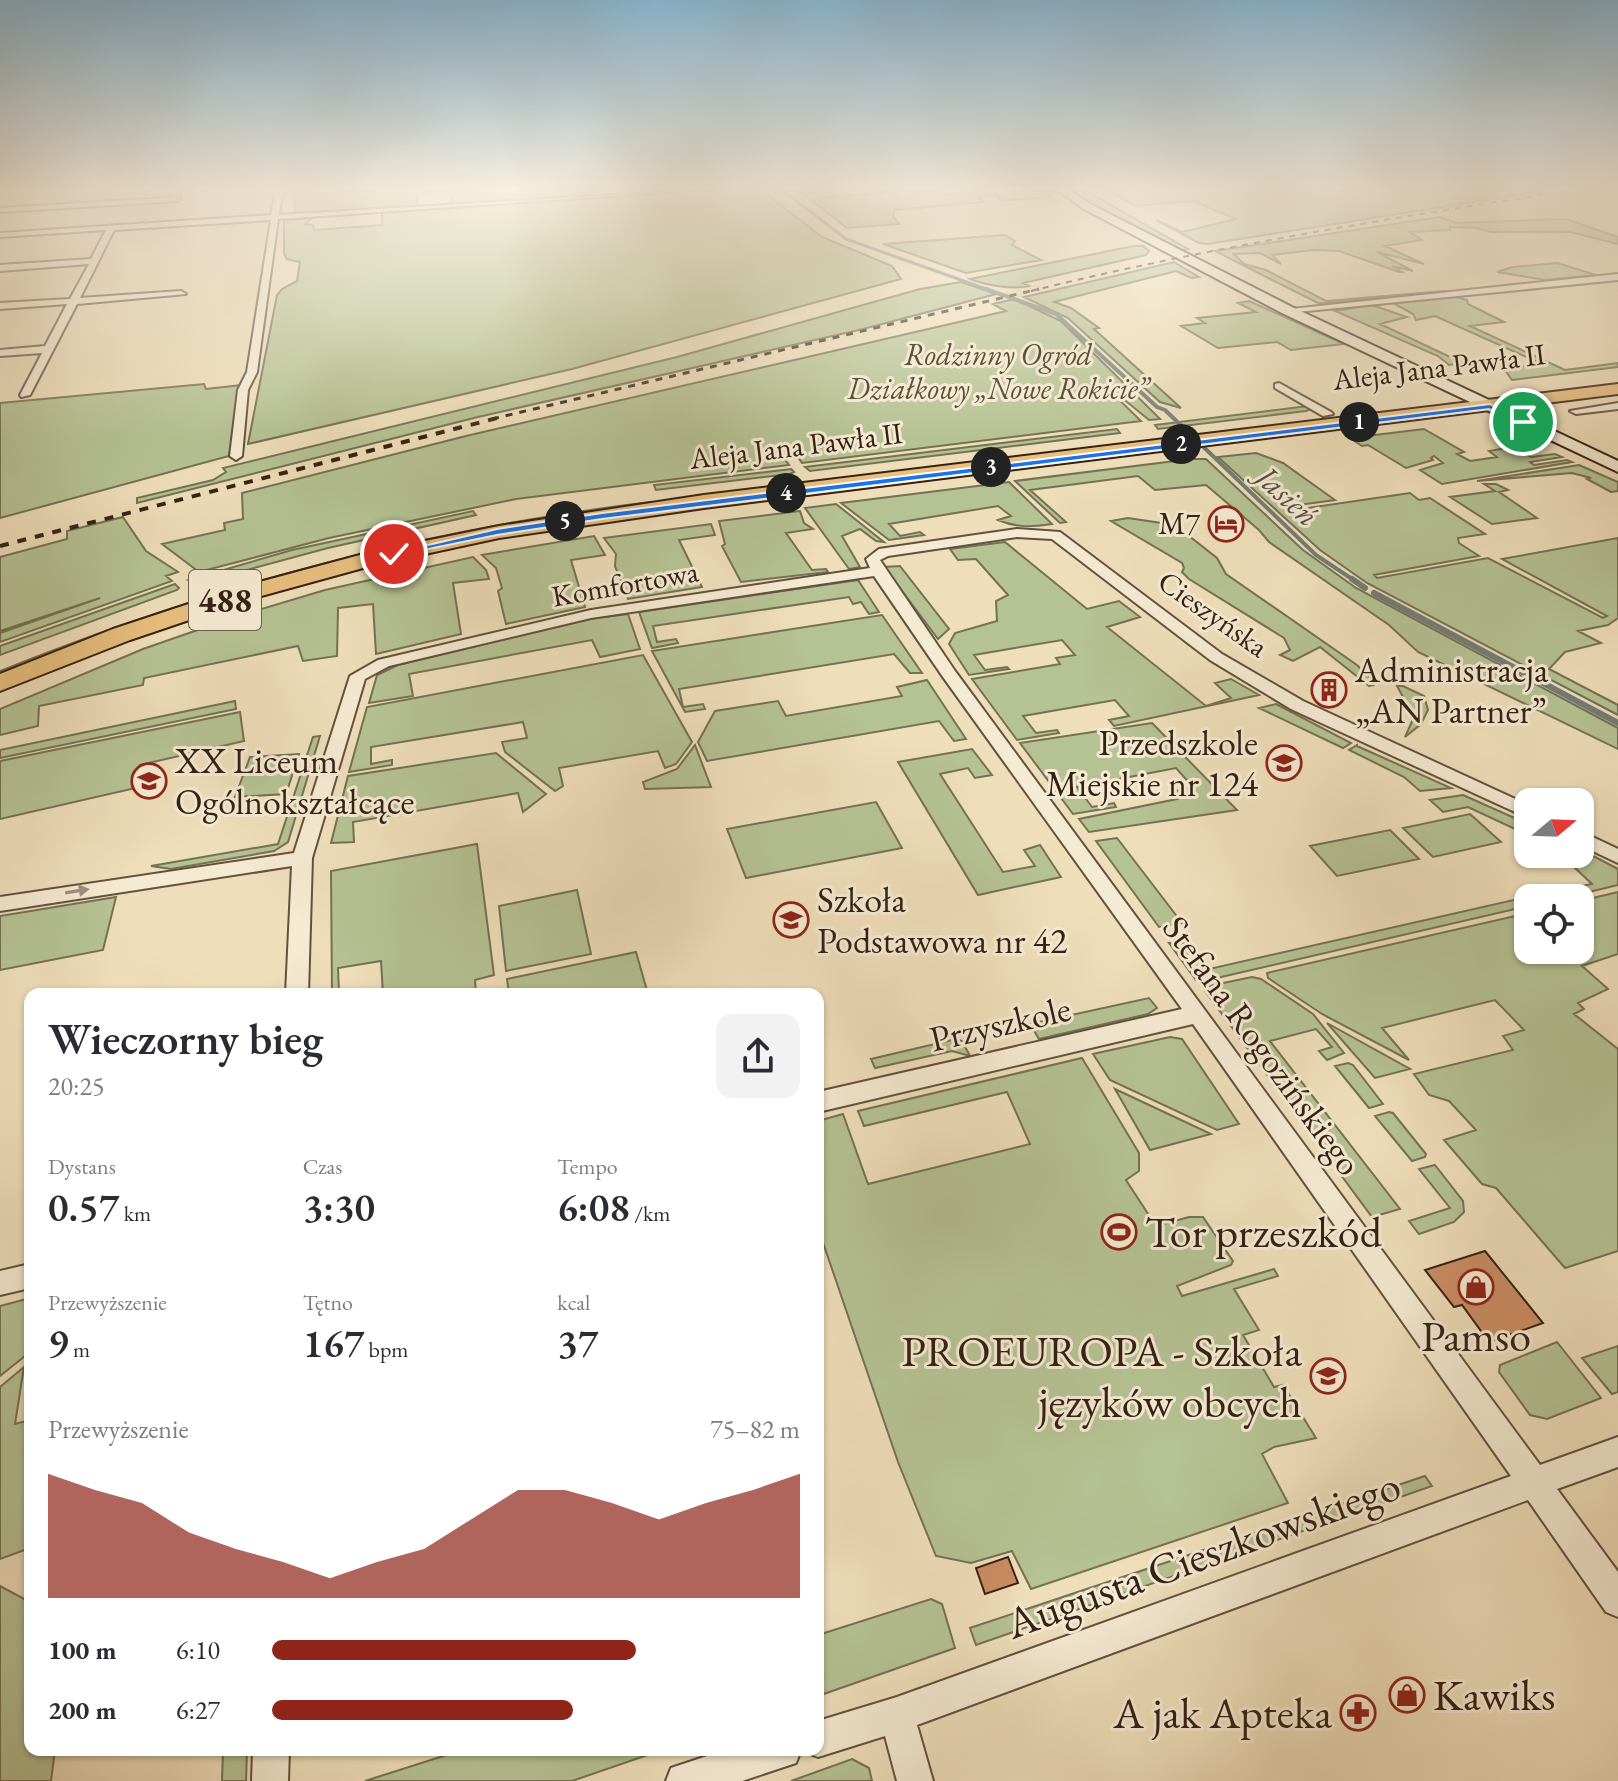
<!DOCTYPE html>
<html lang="pl">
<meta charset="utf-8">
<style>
body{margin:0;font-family:"EB Garamond",serif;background:#f2f2f3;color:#2b2b33;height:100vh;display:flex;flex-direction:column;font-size:30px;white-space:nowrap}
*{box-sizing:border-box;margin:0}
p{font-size:26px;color:#7c7c81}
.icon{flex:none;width:44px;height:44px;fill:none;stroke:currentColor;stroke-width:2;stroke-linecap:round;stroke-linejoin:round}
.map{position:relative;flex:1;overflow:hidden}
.details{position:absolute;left:24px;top:988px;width:800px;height:768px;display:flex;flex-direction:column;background:#fff;border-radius:16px;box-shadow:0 2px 6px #0004}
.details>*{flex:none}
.needle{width:52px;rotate:71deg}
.tools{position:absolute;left:1514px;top:788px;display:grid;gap:16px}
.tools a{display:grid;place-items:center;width:80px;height:80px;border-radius:16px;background:#fff;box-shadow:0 2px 6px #0004;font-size:40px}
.pin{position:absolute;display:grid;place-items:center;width:68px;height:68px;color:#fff;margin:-34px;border:4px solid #fff;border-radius:50%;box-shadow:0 2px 8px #0007}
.km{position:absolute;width:40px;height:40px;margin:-20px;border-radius:50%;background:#222;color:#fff;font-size:22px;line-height:40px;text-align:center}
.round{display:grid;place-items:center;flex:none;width:84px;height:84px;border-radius:16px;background:#f2f2f3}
.overview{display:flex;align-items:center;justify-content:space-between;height:136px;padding:0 24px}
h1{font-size:44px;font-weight:600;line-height:60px}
.figures{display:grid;grid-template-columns:repeat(3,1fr);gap:12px;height:136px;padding:8px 24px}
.figures div{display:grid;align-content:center}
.figures b{font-size:40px;font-weight:600}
.figures small{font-size:22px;font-weight:400}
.figures p{font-size:22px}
.chart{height:224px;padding:16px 24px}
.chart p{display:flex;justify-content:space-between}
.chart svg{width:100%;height:144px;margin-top:8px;fill:#8f2418;opacity:.7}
ul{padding:0 24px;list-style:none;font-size:26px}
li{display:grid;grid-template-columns:128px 96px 1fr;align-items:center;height:60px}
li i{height:20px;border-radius:10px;background:#8f2418}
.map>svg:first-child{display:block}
</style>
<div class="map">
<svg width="1618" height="1781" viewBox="0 0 1618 1781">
<rect width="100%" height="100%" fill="#efdeba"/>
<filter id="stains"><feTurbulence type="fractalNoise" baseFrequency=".0025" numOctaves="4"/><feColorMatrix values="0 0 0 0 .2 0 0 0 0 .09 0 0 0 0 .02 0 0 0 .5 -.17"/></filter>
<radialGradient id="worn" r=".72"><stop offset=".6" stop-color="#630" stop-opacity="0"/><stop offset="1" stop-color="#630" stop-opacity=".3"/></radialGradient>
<path fill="#b5c293" stroke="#757154" stroke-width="2" d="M387,189H652L654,192L454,205L448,191L416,193L418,207L295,214L294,195Z
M732,189H760L822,237L892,266L901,279L572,369L248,444L277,295L282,289L297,281L300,262L287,259L284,254V220L312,218L305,224L313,225L314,230L382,225V212Z
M907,189L916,193L937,191C947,199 956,193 963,192L960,190L973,189L1051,191L1043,192L1050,197L1002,201L996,195L977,196L984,202L894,210L893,216L899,224L847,228L801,192L814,191L824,197L908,191Z
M1102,189H1533L1537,192L1208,244L1199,243L1156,220L1182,232L1236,219L1193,201L1135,206L1109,191L1113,190Z
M1079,190L1086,191L1188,249L1181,251L1096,208L1074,191Z
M1440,217L1457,223L1566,219L1618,237V244L1570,232H1491L1477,228L1450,227V230L1410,232L1422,240L1385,246L1424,264L1377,252L1413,271L1392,266L1402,272H1399L1339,251L1313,250L1272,255L1281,264L1260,253L1234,254L1244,264L1266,270L1326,301L1445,291L1326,303H1318L1215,251Z
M1005,235L1015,241L1012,245L1041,260L966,273L883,244Z
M1134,246H1143L1149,251L1146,255L1023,283L1029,286C1013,290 985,285 970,279Z
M1174,262L1199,277L1191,278L1176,271L1054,302L1071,308L1099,328L1094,329L1181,408L1160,402L1068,318L1024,297Z
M1557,263L1596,275L1545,280L1497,272L1513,267Z
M961,282L996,294L863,329L478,417L137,503V498L213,480L226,472L223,468L677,357L920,289Z
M1452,296L1467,300L1468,304L1504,322L1470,326L1565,370L1618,363V367L1512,380L1502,366C1517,365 1529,369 1544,365L1435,316L1416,320L1413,314L1393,303Z
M1014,299L1061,321L1160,419L1149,420L1116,393L1111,392L1141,421L802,463L797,456L784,458L789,465L516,499L329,538L199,572L162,544L225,530L224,523L243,519L242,493L466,436L1006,311L993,304Z
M1249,301L1344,344L1291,350L1277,342L1218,348L1181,326L1205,323L1197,318L1256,312L1238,303Z
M1372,305L1407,317L1380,324L1463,363L1449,365L1438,356L1335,311Z
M204,384L206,389L242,385L229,456L0,518V403Z
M1308,406L1311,409L1306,411L1158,429L1155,425Z
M1117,429L1120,433L810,471L805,467Z
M1424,429L1464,452L1457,454L1470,461L1497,457L1489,451L1512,447L1531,457L1555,454L1562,457L1530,462L1534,465L1567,460L1572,462L1442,484L1420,470L1443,463L1434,456L1431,458L1433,460L1406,468L1368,445L1362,446L1350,438Z
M1256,453L1283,463L1335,500L1291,506L1294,510L1410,493L1419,500L1430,498L1485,534L1458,538L1459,543L1479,556L1374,575L1377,578L1488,558L1603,618L1607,616L1502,559L1618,538V618L1608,625L1578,631L1601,643L1565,652L1549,669L1618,705V715L1367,583L1320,550L1218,457Z
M1191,459H1206L1303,550L1356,588L1618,728V749L1418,652L1389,625L1269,542L1259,530L1206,485L1155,490L1138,476L1030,490L1066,522L1060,523L1015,481Z
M1579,465L1618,482V491L1611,492L1587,479L1591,478L1572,473L1477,481Z
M791,469L794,472L790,474L656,490L654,485Z
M1009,482L1052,524C1031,527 1017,528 998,520L1011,516L998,506L889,524L900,536L920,532L924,535L889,540L841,503Z
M1484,484H1496L1508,490L1499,492L1537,518L1492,524L1450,497L1495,491Z
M650,502L651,505L506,525L381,550L0,675V671C215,585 420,530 650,502Z
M836,504L884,542L876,541L860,529L842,536L860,567L849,569L805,508Z
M473,511L476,515L328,548L199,583L189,580L292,550Z
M800,511L804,523L813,529L786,533L812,570L826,569L828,572L741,582L722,546L725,544L719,521Z
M123,517L146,551L178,572L166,576L172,581L0,642V633L100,598L0,631V557L67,539V531Z
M1128,518L1175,525L1217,558L1226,574L1357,665L1375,682L1374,685L1369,686L1320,647L1293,661L1280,655L1290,650L1284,638L1189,579L1182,572L1184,568L1182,563L1111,521Z
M711,524L715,535L679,540L702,587L628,599L615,566L616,554L604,538Z
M594,536L605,555L571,560L585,607L506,624L498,591L502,588L496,568L482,555Z
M1005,542L1087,609L1119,601L1140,617L1107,627L1206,706L1231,698L1215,683L1231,679L1259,695L1114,726L1109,720L1129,716L1115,700L1023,716L1036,733L1057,730L1059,733L1017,740L972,679L1060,664L1056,658L1075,655L1062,640L974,655L985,670L1007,667L1009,669L969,675L949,644L955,633L997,621L996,601L1008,595L976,559L958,560L950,549Z
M473,557L486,570L489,579L453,583L461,634L376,654L373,604L338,608L337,656L303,661L298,646L144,678L143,685L39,706L38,726L0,735V709L143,649L235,617L325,590Z
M900,566L949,629L938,639L884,567Z
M858,580L879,612L869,614L861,602L853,604L849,597L653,626L657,642L676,639L678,643L652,648L639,612Z
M175,584L179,588L177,590L0,655V646Z
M628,614L640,649L600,657L592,640L409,674L413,696L369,703L377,675L398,665L589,619Z
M882,615L922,673H910L894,654L679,689L683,707L703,704L705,709L685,712L652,651Z
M643,655L692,742L676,764L665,768L658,751L559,768L563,786L555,791L505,752L502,742L527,738L523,722L371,747V764L392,760V765L349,772L367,707Z
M927,680L966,739L954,741L939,721L707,761L698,742L715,711L778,701L786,716L902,696L897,687Z
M1397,686H1403L1424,696L1428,710L1421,724L1405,737L1414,717Z
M235,701L236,709L0,758V750Z
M1276,704L1351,743L1343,748L1259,708Z
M240,712L244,741L140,765V787L0,819V761Z
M1152,723L1237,810L1089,832L1079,819L1177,799L1171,792L1193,787L1176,768L1077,787L1092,807L1114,803L1116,807L1073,814L1020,743Z
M320,736L288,842L274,851L171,869L151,866L278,844L313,737Z
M695,745L711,787L645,789L643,782L677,769Z
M1357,745V746L1451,788L1420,791L1404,777L1349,750Z
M972,749L992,775L975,778L968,768L940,774L1003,872L1035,866L1024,850L1040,845L1061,877L978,895L898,762Z
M496,753L546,794L523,812L518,793L353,822L354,842L331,843L348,776Z
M299,754L286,794L235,797L250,757Z
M1463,795L1528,824V835L1468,807L1443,812L1430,800Z
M876,802L902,848L746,878L727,829Z
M1470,814L1501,842L1433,857L1403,828Z
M1390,830L1419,859L1337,876L1310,846Z
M1117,838L1182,923L1159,927L1096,841Z
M477,844L494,975L475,980L476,994H383L381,961L338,968L339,993L332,994L331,871Z
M1580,849L1618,869V885L1564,898H1528V906L1204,981L1196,980L1169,943H1184L1205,970L1545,893L1592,884L1560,854H1580Z
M577,890L591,954L506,971L499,906Z
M1618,892V954L1582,966L1608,989L1578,1003L1584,1009L1574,1014L1618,1049V1251L1565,1268L1496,1188L1482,1184L1444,1140L1476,1130L1449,1101L1429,1095L1414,1074L1513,1050L1503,1036L1524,1030L1495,1000L1382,1028L1409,1060L1322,1014L1268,978L1267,973L1528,913V950H1580V901Z
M116,897L103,950L0,970V916Z
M636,952L648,994H509L507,979Z
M1252,977L1261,979L1313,1014L1344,1053L1327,1060L1319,1051L1332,1047L1316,1029L1270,1041L1400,1209L1372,1217L1205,991L1209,986Z
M1149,998L1157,1008L1148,1014L1039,1039L1030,1024Z
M1327,1023L1410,1069L1375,1078Z
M1170,1037L1182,1039L1239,1124L1217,1130L1110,1080L1093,1054Z
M956,1039L962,1041L970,1056L952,1051L875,1068L871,1059Z
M1082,1058L1139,1153V1171L1126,1180L1154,1223L1160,1225L1189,1217H1203L1233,1261L1231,1265L1177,1286L1182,1296L1274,1269L1278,1276L1234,1289L1259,1330L1243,1335L1274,1387L1283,1385L1316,1438L1274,1447L1262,1454L1288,1503L1031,1589L1012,1551L971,1563L936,1556L898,1462L818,1228V1121L843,1114L868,1184L1030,1144L1007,1092L864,1126L858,1111Z
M1348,1063L1353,1065L1383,1104L1369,1108L1335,1066Z
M1115,1089L1211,1134L1150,1150Z
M1389,1112L1393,1113L1426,1154L1425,1157L1412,1161L1375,1116Z
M1435,1165L1463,1201L1464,1212L1454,1222L1419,1234L1409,1221L1450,1208L1419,1169Z
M30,1298V1352L0,1376V1306Z
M1557,1342L1601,1398L1547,1419L1530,1415L1499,1372L1500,1365Z
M1618,1346V1392L1612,1394L1582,1358Z
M24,1367L15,1424L30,1420V1548L0,1559V1387Z
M1425,1476L1432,1486L976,1645L970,1628Z
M0,1586L30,1602V1750H55L51,1781H0Z
M931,1599L942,1604L955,1648L818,1696V1635Z
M223,1750H247L246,1781H222Z
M462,1750H662L572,1781H365Z
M852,1759L869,1768L872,1781H791Z"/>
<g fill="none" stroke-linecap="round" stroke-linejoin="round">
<path stroke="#727d76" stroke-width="3" d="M781,189L846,239L992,291"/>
<path stroke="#727d76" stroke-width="4" d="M986,289L1056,314L1157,407L1165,410L1316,555L1355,581"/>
<path stroke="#727d76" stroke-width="6" d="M1352,579L1365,588
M1374,593L1618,723"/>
</g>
<path fill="#cb8d63" stroke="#352016" stroke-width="2" d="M1485,1251L1543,1323L1489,1342L1462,1305L1454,1307L1425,1270Z
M1008,1557L1018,1583L985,1594L976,1568Z"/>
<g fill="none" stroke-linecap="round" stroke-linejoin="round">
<defs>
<path id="street" d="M276,189H283L279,215L711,189L278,219L257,372L248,390L242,456L236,460L230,456L238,390L247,372L271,220L114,230L80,298L181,291L186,294L77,304L30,395L21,397L20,395L42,353L0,356V350L45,346L67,304L0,309V303L70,299L89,264L0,271V265L91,259L106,230L0,237V233L271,215Z
M181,197L178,201L0,212V208Z
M1618,274V280L1287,313L1282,310Z
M1279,383L1331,412L1333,414L1323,416L1275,388V384Z
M1618,403V409L1576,414L1570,411Z
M1017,529L1060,532L1222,654L1303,701L1528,805V818L1291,709L1210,660L1052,539L1017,537L888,556L880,560L955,671L1540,1465L1618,1437V1467L1557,1489L1618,1572V1617L1606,1612L1528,1500L917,1725L933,1781H897L885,1736L818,1757L805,1752L818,1750V1721L897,1697L1511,1476L1193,1024L818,1112V1092L1182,1009L943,677L874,576L591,618L389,666L365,679L312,858L308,994H286L292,866L0,911V897L294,853L350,676L378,660L591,610L870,568L866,559L879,549Z
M1580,831L1618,849V863L1580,845Z
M30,1264V1288L0,1295V1271Z
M253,1750H289L288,1781H252Z
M725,1750H801L796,1763L742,1781H666L671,1768Z"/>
<path id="secondary" d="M1056,189H1067L1090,204L1292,307L1618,461V472L1282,313L1082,208Z"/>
<path id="primary" d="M1618,384V394L704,508L499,538L374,565L254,598L130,640L0,691V674L113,629L237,588L371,552L499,526L704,495Z"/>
</defs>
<use href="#street" stroke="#64503f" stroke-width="4"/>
<use href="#secondary" stroke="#352016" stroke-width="4"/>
<use href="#primary" stroke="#352016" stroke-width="4"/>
<use href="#street" fill="#f5ead2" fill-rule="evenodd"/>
<use href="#secondary" fill="#f5ead2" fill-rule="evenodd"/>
<use href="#primary" fill="#e8bf7d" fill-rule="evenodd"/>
<path stroke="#352016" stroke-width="2" stroke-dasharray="6 6" stroke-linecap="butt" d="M1031,291C1212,246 1395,218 1579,189"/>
<path stroke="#352016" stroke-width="3" stroke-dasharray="7 7" stroke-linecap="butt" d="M492,419L1039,289"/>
<path stroke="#352016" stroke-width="4" stroke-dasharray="9 9" stroke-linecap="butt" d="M0,546L501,417"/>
</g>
<defs><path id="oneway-solid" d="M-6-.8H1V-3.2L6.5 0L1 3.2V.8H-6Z" transform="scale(2)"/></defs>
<use fill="#9f8f7d" href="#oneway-solid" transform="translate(77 891) rotate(-9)"/>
<linearGradient id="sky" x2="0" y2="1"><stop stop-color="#89b7d4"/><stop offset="0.43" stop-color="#f8f0e0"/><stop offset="1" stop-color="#f8f0e0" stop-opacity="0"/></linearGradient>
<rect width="1618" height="438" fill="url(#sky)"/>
<path fill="#1a73e8" stroke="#fff" stroke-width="2" d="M1490,404L1526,422L1520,423L1489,409L602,519L497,535L394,556L389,554L497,529L602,513Z"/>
<defs>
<symbol id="hotel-ring" viewBox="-11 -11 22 22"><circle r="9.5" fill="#f5ead2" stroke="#8f2418" stroke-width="1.5"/><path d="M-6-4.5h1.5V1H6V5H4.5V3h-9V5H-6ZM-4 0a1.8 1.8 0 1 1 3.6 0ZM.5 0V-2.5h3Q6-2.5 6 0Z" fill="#8f2418"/></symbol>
<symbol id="building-ring" viewBox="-11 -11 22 22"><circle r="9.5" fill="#f5ead2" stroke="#8f2418" stroke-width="1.5"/><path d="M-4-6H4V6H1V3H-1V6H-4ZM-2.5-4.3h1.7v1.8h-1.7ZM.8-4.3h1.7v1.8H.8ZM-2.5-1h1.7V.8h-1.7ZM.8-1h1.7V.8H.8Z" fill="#8f2418"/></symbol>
<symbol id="school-ring" viewBox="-11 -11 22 22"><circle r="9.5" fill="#f5ead2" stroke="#8f2418" stroke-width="1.5"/><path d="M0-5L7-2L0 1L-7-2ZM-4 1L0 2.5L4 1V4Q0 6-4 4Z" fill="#8f2418"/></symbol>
<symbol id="stadium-ring" viewBox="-11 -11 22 22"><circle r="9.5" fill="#f5ead2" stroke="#8f2418" stroke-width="1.5"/><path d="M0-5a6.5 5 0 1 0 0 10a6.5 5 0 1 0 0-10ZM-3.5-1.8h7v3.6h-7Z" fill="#8f2418"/></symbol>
<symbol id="shop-ring" viewBox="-11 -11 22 22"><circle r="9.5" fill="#f5ead2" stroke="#8f2418" stroke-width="1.5"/><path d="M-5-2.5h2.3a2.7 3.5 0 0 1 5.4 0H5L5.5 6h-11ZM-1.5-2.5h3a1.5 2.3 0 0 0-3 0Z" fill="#8f2418"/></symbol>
<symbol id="pharmacy-ring" viewBox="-11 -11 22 22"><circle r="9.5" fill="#f5ead2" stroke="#8f2418" stroke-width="1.5"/><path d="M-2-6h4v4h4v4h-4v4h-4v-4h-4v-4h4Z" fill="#8f2418"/></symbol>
</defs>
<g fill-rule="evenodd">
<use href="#hotel-ring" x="1206" y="504" width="40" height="40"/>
<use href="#building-ring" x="1309" y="670" width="40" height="40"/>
<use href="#school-ring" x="1264" y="743" width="40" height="40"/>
<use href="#school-ring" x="129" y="761" width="40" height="40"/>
<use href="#school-ring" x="771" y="900" width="40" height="40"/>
<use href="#stadium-ring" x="1099" y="1212" width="40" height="40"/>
<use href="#shop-ring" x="1456" y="1267" width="40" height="40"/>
<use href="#school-ring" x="1308" y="1356" width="40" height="40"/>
<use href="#shop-ring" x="1387" y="1675" width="40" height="40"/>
<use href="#pharmacy-ring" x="1338" y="1693" width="40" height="40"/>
</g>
<g text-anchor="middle" stroke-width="6" stroke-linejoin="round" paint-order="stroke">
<g font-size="30" font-style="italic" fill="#5b513c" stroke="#f5ead2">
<text x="998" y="365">Rodzinny Ogród<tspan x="998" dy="34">Działkowy „Nowe Rokicie”</tspan></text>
</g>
<g font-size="30" fill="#352016" stroke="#f5ead2">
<text transform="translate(1439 367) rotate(-7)" y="10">Aleja Jana Pawła II</text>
<text transform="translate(796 446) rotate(-7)" y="10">Aleja Jana Pawła II</text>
<text transform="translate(625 584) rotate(-10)" y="10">Komfortowa</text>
<text transform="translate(1213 614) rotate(35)" y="10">Cieszyńska</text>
</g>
<g font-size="30" fill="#352016" stroke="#f5ead2" text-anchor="end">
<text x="1200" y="534">M7</text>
</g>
<g font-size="32" font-style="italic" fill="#544e46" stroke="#f5ead2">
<text transform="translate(1288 496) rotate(43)" y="11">Jasień</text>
</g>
<rect fill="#f5ead2" stroke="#6f5d4e" stroke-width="2" x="189" y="570" width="72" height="60" rx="6"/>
<g font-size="34" font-weight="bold" fill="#352016">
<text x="225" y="612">488</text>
</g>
<g font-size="36" fill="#352016" stroke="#f5ead2" text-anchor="start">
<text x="1355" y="682">Administracja<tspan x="1355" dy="41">„AN Partner”</tspan></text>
<text x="1258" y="755" text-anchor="end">Przedszkole<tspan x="1258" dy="41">Miejskie nr 124</tspan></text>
<text x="175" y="773">XX Liceum<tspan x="175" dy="41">Ogólnokształcące</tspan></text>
<text x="817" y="912">Szkoła<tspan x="817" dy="41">Podstawowa nr 42</tspan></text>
</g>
<g font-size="36" fill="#352016" stroke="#f5ead2">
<text transform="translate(1000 1023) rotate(-13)" y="13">Przyszkole</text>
<text transform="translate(1263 1045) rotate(54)" y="13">Stefana Rogozińskiego</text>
</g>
<g font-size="44" fill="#352016" stroke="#f5ead2" text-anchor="start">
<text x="1145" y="1247">Tor przeszkód</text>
<text x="1476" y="1351" text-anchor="middle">Pamso</text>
<text x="1302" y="1366" text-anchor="end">PROEUROPA - Szkoła<tspan x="1302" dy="51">języków obcych</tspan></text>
<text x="1433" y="1710">Kawiks</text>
<text x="1332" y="1728" text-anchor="end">A jak Apteka</text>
</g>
<g font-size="44" fill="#352016" stroke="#f5ead2">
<text transform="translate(1203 1554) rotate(-20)" y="15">Augusta Cieszkowskiego</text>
</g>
</g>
<rect width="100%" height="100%" filter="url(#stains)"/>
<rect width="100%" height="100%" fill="url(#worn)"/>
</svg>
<div class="tools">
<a><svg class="needle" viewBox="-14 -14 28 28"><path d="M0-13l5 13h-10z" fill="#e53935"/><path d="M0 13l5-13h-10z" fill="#7c7c81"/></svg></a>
<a><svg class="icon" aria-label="locate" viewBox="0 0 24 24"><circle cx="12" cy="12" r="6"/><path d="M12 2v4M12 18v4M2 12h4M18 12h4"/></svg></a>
</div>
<div class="pin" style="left:1523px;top:422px;background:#1e9e55"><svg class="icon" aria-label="arrive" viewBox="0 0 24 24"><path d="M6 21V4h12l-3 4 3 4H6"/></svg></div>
<div class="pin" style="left:394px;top:554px;background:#d93025"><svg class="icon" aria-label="check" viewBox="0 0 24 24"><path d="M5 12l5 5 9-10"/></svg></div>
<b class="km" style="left:1359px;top:422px">1</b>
<b class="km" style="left:1181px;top:444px">2</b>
<b class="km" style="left:991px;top:467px">3</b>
<b class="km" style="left:786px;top:493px">4</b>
<b class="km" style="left:565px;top:521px">5</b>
<section class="details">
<div class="overview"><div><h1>Wieczorny bieg</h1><p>20:25</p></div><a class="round"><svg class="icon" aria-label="share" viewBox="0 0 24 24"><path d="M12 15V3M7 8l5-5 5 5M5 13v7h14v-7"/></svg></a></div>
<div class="figures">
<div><p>Dystans</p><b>0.57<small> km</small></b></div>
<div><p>Czas</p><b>3:30</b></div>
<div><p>Tempo</p><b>6:08<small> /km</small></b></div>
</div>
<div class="figures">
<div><p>Przewyższenie</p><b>9<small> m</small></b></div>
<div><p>Tętno</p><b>167<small> bpm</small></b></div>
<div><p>kcal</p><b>37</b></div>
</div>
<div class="chart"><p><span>Przewyższenie</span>75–82 m</p>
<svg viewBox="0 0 160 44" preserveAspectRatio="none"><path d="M0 44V6L10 11L20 15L30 24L40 29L50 33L60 38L70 33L80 29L90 20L100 11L110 11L120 15L130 20L140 15L150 11L160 6V44z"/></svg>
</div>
<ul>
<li><b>100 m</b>6:10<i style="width:69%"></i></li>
<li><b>200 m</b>6:27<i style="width:57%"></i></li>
</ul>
</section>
</div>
